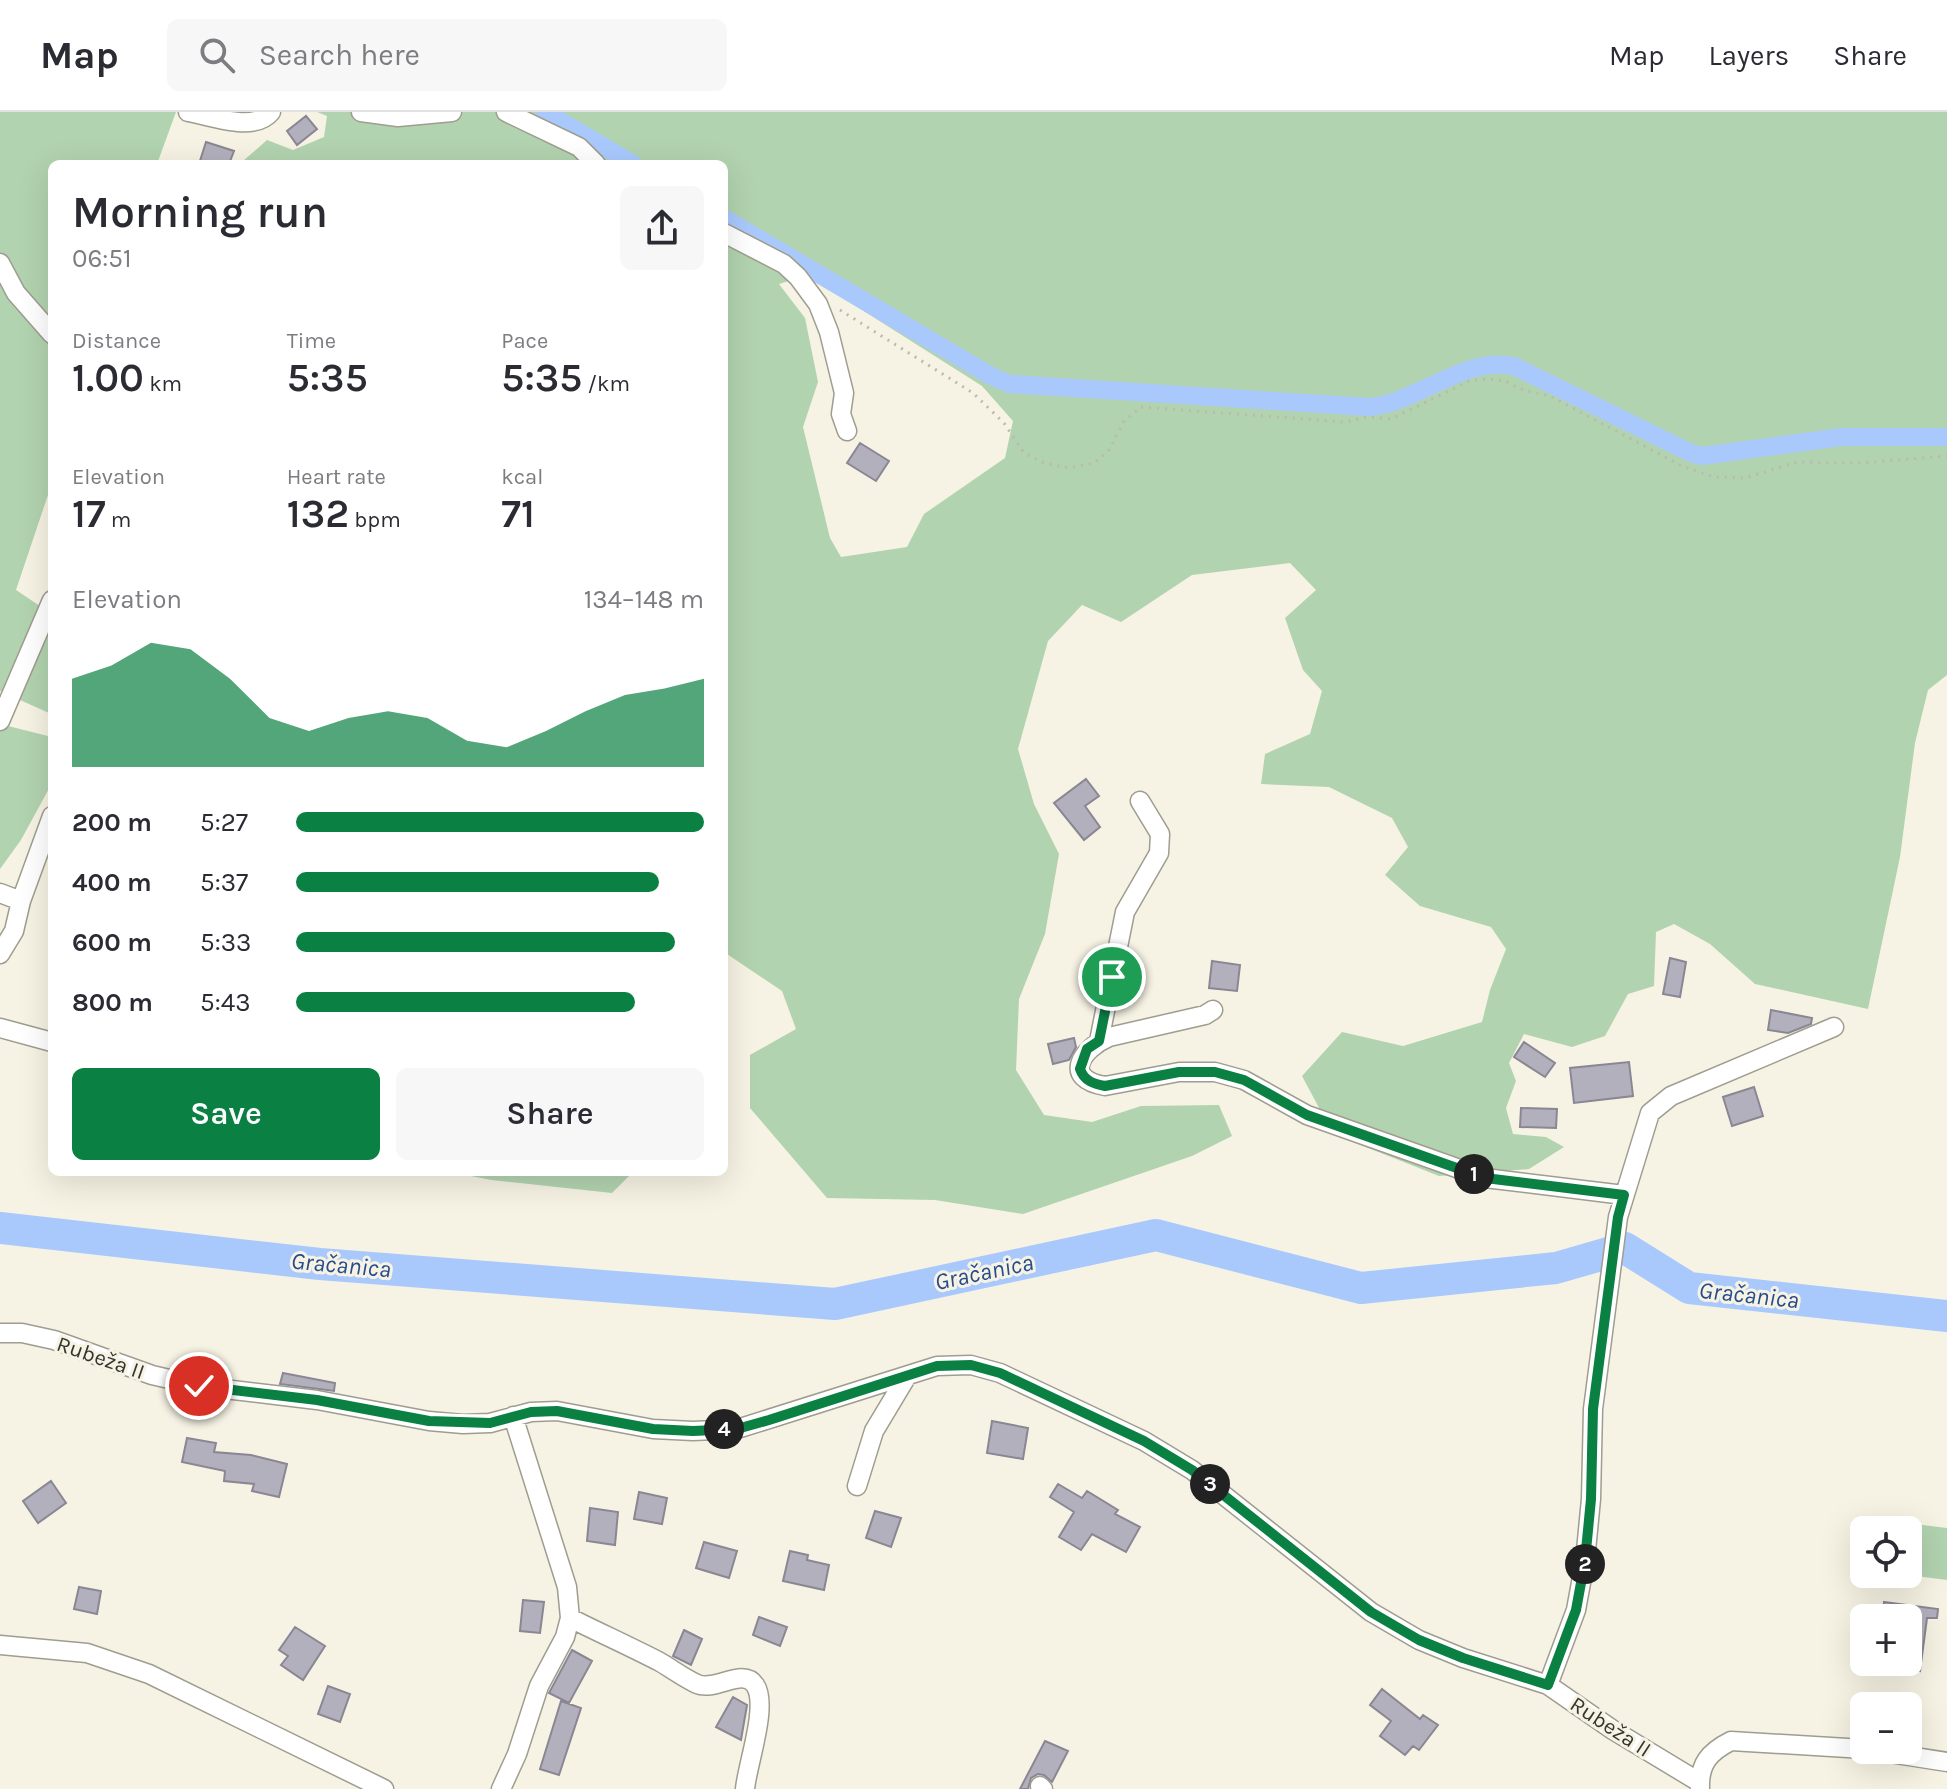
<!DOCTYPE html>
<meta charset="utf-8">
<style>
body{margin:0;font-family:Karla,sans-serif;background:#f7f7f7;color:#2b2b33;height:100vh;display:flex;flex-direction:column;font-size:30px;white-space:nowrap}
*{box-sizing:border-box;margin:0}
p{font-size:26px;color:#7c7c81}
.icon{flex:none;width:44px;height:44px;fill:none;stroke:currentColor;stroke-width:2;stroke-linecap:round;stroke-linejoin:round}
.map{position:relative;flex:1;overflow:hidden}
.details{position:absolute;left:48px;top:48px;width:680px;height:1016px;display:flex;flex-direction:column;background:#fff;border-radius:12px;box-shadow:0 8px 32px #0002}
.details>*{flex:none}
.fabs{position:absolute;left:1850px;top:1404px;display:grid;gap:16px}
.fabs a{display:grid;place-items:center;width:72px;height:72px;border-radius:12px;background:#fff;box-shadow:0 8px 32px #0002;font-size:40px}
.pin{position:absolute;display:grid;place-items:center;width:68px;height:68px;color:#fff;margin:-34px;border:4px solid #fff;border-radius:50%;box-shadow:0 2px 8px #0007}
.km{position:absolute;width:40px;height:40px;margin:-20px;border-radius:50%;background:#222;color:#fff;font-size:22px;line-height:40px;text-align:center}
.round{display:grid;place-items:center;flex:none;width:84px;height:84px;border-radius:12px;background:#f7f7f7}
.overview{display:flex;align-items:center;justify-content:space-between;height:136px;padding:0 24px}
h1{font-size:44px;font-weight:600;line-height:60px}
.stats{display:grid;grid-template-columns:repeat(3,1fr);gap:12px;height:136px;padding:8px 24px}
.stats div{display:grid;align-content:center}
.stats b{font-size:40px;font-weight:600}
.stats small{font-size:22px;font-weight:400}
.stats p{font-size:22px}
.chart{height:224px;padding:16px 24px}
.chart p{display:flex;justify-content:space-between}
.chart svg{width:100%;height:144px;margin-top:8px;fill:#0b8043;opacity:.7}
.primary-button{display:flex;gap:16px;margin-top:auto;padding:16px 24px}
.primary-button a{flex:1;height:92px;border-radius:12px;background:#0b8043;color:#fff;font-size:32px;font-weight:600;line-height:92px;text-align:center}
.primary-button a+a{background:#f7f7f7;color:#2b2b33}
ul{padding:0 24px;list-style:none;font-size:26px}
li{display:grid;grid-template-columns:128px 96px 1fr;align-items:center;height:60px}
li i{height:20px;border-radius:10px;background:#0b8043}
header{display:flex;align-items:center;gap:48px;box-sizing:border-box;height:112px;padding:0 40px;background:#fff;border-bottom:2px solid #e1e1e2}
header strong{font-size:38px}
nav{display:flex;gap:44px;margin-inline-start:auto;font-size:28px}
.search{width:560px;height:72px;background:#f7f7f7;display:flex;align-items:center;gap:20px;box-sizing:border-box;padding:0 28px;border-radius:12px;color:#7c7c81;font-size:30px}
.map>svg:first-child{display:block}
</style>
<header>
<strong>Map</strong>
<div class="search"><svg class="icon" aria-label="search" viewBox="0 0 24 24"><circle cx="10" cy="10" r="6"/><path d="M15 15l6 6"/></svg>Search here</div>
<nav><a>Map</a><a>Layers</a><a>Share</a></nav>
</header>
<div class="map">
<svg width="1947" height="1677" viewBox="0 0 1947 1677">
<rect width="100%" height="100%" fill="#f6f3e4"/>
<path fill="#b2d3af" fill-rule="evenodd" d="M0,0H176L157,52H52V371L16,478L52,502V597L49,601L0,579Z
M317,0H1947V563L1928,578L1915,631L1900,745L1868,897L1755,872L1710,832L1674,812L1656,820L1654,874L1628,882L1605,924L1572,935L1524,922L1509,951L1516,969L1506,996L1513,1022L1546,1025L1564,1035L1529,1057L1439,1064L1333,1022L1302,964L1342,920L1403,934L1482,910L1490,878L1506,837L1491,815L1420,794L1385,763L1408,735L1392,706L1329,675L1261,672L1265,642L1310,622L1322,579L1303,558L1285,506L1316,478L1290,451L1192,463L1121,510L1082,493L1048,529L1018,637L1034,692L1059,742L1045,822L1019,887L1016,958L1044,1003L1092,1010L1141,994L1219,993L1232,1024L1192,1044L1023,1102L935,1088L827,1086L750,996V943L796,917L782,879L724,840V52H243V49L267,28L293,38L324,25L327,4ZM807,163L982,274L1013,309L1005,346L924,402L907,435L841,445L830,426L803,315L818,270L805,206L779,172Z
M0,612L52,625V671L21,728L0,757Z
M451,1060H633L612,1081L491,1068Z
M1866,1406L1947,1416V1468L1900,1462H1908V1418H1864V1457H1859Z"/>
<g fill="none" stroke-linecap="round" stroke-linejoin="round">
<path stroke="#a9c9fd" stroke-width="18" d="M545,0L633,52
M724,106L991,264L1010,272L1369,295C1418,291 1465,243 1514,254L1691,341L1702,344L1841,325H1947"/>
<path stroke="#a9c9fd" stroke-width="32" d="M0,1116L320,1152L835,1192L1156,1123L1361,1176L1556,1156L1625,1136L1689,1176L1947,1204"/>
</g>
<path fill="#b3b0bd" stroke="#8a8693" stroke-width="2" d="M306,4L317,17L297,33L287,19Z
M206,30L234,39L229,52H199Z
M860,331L889,349L876,369L847,351Z
M1086,667L1099,684L1085,694L1100,715L1084,728L1054,691Z
M1670,846L1686,850L1680,885L1663,882Z
M1212,849L1240,853L1237,879L1209,876Z
M1771,898L1812,906L1811,912L1788,921L1768,918Z
M1074,926L1076,935L1069,948L1053,952L1048,932Z
M1524,930L1555,951L1545,965L1514,945Z
M1629,950L1633,984L1574,991L1570,956Z
M1754,975L1763,1004L1732,1014L1723,985Z
M1521,996L1557,997L1556,1016L1520,1015Z
M283,1261L335,1271L334,1279L280,1272Z
M992,1309L1028,1316L1023,1347L987,1341Z
M187,1326L216,1331L214,1340L251,1343L287,1352L279,1385L252,1379L254,1372L224,1369L225,1359L182,1350Z
M51,1369L66,1391L38,1411L23,1389Z
M1058,1372L1082,1386L1087,1379L1118,1398L1115,1402L1140,1415L1126,1440L1092,1422L1081,1438L1059,1425L1074,1400L1050,1385Z
M639,1380L667,1386L662,1412L634,1407Z
M590,1396L618,1400L615,1433L587,1429Z
M875,1399L901,1406L891,1435L866,1426Z
M704,1430L737,1439L729,1466L696,1456Z
M790,1439L808,1443L807,1448L829,1453L824,1478L783,1469Z
M79,1475L101,1479L97,1502L74,1497Z
M523,1488L544,1490L540,1521L520,1519Z
M1884,1490L1938,1497L1937,1506H1927L1920,1559L1908,1557V1506H1882Z
M759,1505L787,1515L780,1534L753,1523Z
M295,1515L325,1534L303,1568L281,1553L288,1544L279,1538Z
M684,1518L702,1527L691,1553L673,1544Z
M572,1538L592,1549L569,1591L549,1581Z
M328,1574L350,1582L340,1610L318,1602Z
M1382,1577L1420,1607L1423,1603L1438,1613L1419,1638L1413,1634L1405,1643L1380,1624L1391,1609L1370,1593Z
M733,1585L747,1593L741,1628L716,1615Z
M561,1589L581,1596L559,1663L540,1657Z
M1045,1629L1068,1639L1052,1670L1044,1663L1038,1662L1031,1666L1028,1677H1020Z"/>
<g fill="none" stroke-linecap="round" stroke-linejoin="round">
<defs>
<path id="minor" d="M188,0C211,4 254,21 271,0
M361,0L398,5L452,0
M506,0L579,35L596,52
M724,121L784,152L798,165L818,192L829,220L844,281L841,302L847,319
M0,151L16,181L52,222
M0,609L52,488
M0,781L21,789
M0,842L14,819L21,789L52,704
M1213,898L1205,903L1109,925C1081,937 1062,967 1105,974L1179,960H1215L1244,968L1307,1003L1485,1066L1624,1083
M0,916L52,930
M1099,929L1125,800L1159,741L1160,722L1140,689
M0,1221H22L54,1228L152,1263L199,1274L317,1288L429,1309L463,1312L490,1311L531,1300L557,1299L653,1317L693,1319L737,1317L937,1254L971,1253L1000,1261L1144,1329L1192,1358L1371,1500L1419,1528L1463,1546L1548,1573L1613,1618L1699,1670
M857,1374L874,1319L907,1264
M570,1506C600,1521 631,1535 660,1550C672,1557 684,1566 697,1572C715,1580 743,1555 755,1573C769,1593 747,1653 745,1677
M0,1533L87,1541L149,1562L384,1677
M1548,1573L1576,1498L1585,1449L1591,1387L1593,1297L1618,1105L1650,1001L1671,984L1834,915
M1870,1638L1947,1650
M1040,1674L1043,1677
M501,1677L517,1642L539,1574L565,1525L570,1506L567,1475L513,1304
M1700,1677C1699,1652 1709,1640 1731,1629L1864,1637"/>
</defs>
<use href="#minor" stroke="#9f9d8f" stroke-width="21"/>
<path stroke="#bcb9ad" stroke-width="3" stroke-dasharray="2 6" stroke-linecap="butt" d="M840,198L973,281L1004,311L1024,341L1044,351L1069,356L1094,351L1109,338L1124,309L1141,295L1345,310L1367,305L1391,307L1471,268L1489,267L1505,269L1523,278L1550,284L1682,354L1714,365L1745,366L1797,350L1859,351L1947,344"/>
<use href="#minor" stroke="#fff" stroke-width="18"/>
</g>
<g fill="none" stroke-linecap="round" stroke-linejoin="round">
<defs>
<path id="route" d="M199,1274L317,1288L429,1309L490,1311L531,1300L557,1299L653,1317L693,1319L737,1317L769,1308L937,1254L971,1253L1000,1261L1144,1329L1192,1358L1371,1500L1419,1528L1463,1546L1548,1573L1576,1498L1585,1449L1591,1387L1593,1297L1618,1105L1624,1083L1485,1066L1307,1003L1244,968L1215,960H1179L1105,974C1094,972 1084,969 1080,957L1087,937L1099,929L1112,865"/>
</defs>
<use href="#route" stroke="#fff" stroke-width="16"/>
<use href="#route" stroke="#0b8043" stroke-width="10"/>
</g>
<g text-anchor="middle" stroke-width="6" stroke-linejoin="round" paint-order="stroke">
<g font-size="22" fill="#35342f" stroke="#f6f3e4">
<text transform="translate(101 1245) rotate(19)" y="8">Rubeža II</text>
<text transform="translate(1611 1614) rotate(33)" y="8">Rubeža II</text>
</g>
<g font-size="24" font-style="italic" fill="#284c8b" stroke="#f6f3e4">
<text transform="translate(341 1153) rotate(5)" y="8">Gračanica</text>
<text transform="translate(984 1160) rotate(-12)" y="8">Gračanica</text>
<text transform="translate(1749 1183) rotate(6)" y="8">Gračanica</text>
</g>
</g>
</svg>
<div class="fabs">
<a><svg class="icon" aria-label="locate" viewBox="0 0 24 24"><circle cx="12" cy="12" r="6"/><path d="M12 2v4M12 18v4M2 12h4M18 12h4"/></svg></a>
<a>+</a>
<a>−</a>
</div>
<div class="pin" style="left:1112px;top:865px;background:#1e9e55"><svg class="icon" aria-label="arrive" viewBox="0 0 24 24"><path d="M6 21V4h12l-3 4 3 4H6"/></svg></div>
<div class="pin" style="left:199px;top:1274px;background:#d93025"><svg class="icon" aria-label="check" viewBox="0 0 24 24"><path d="M5 12l5 5 9-10"/></svg></div>
<b class="km" style="left:1474px;top:1062px">1</b>
<b class="km" style="left:1585px;top:1452px">2</b>
<b class="km" style="left:1210px;top:1372px">3</b>
<b class="km" style="left:724px;top:1317px">4</b>
<section class="details">
<div class="overview"><div><h1>Morning run</h1><p>06:51</p></div><a class="round"><svg class="icon" aria-label="share" viewBox="0 0 24 24"><path d="M12 15V3M7 8l5-5 5 5M5 13v7h14v-7"/></svg></a></div>
<div class="stats">
<div><p>Distance</p><b>1.00<small> km</small></b></div>
<div><p>Time</p><b>5:35</b></div>
<div><p>Pace</p><b>5:35<small> /km</small></b></div>
</div>
<div class="stats">
<div><p>Elevation</p><b>17<small> m</small></b></div>
<div><p>Heart rate</p><b>132<small> bpm</small></b></div>
<div><p>kcal</p><b>71</b></div>
</div>
<div class="chart"><p><span>Elevation</span>134–148 m</p>
<svg viewBox="0 0 160 44" preserveAspectRatio="none"><path d="M0 44V17L10 13L20 6L30 8L40 17L50 29L60 33L70 29L80 27L90 29L100 36L110 38L120 33L130 27L140 22L150 20L160 17V44z"/></svg>
</div>
<ul>
<li><b>200 m</b>5:27<i style="width:100%"></i></li>
<li><b>400 m</b>5:37<i style="width:89%"></i></li>
<li><b>600 m</b>5:33<i style="width:93%"></i></li>
<li><b>800 m</b>5:43<i style="width:83%"></i></li>
</ul>
<div class="primary-button"><a>Save</a><a>Share</a></div>
</section>
</div>
